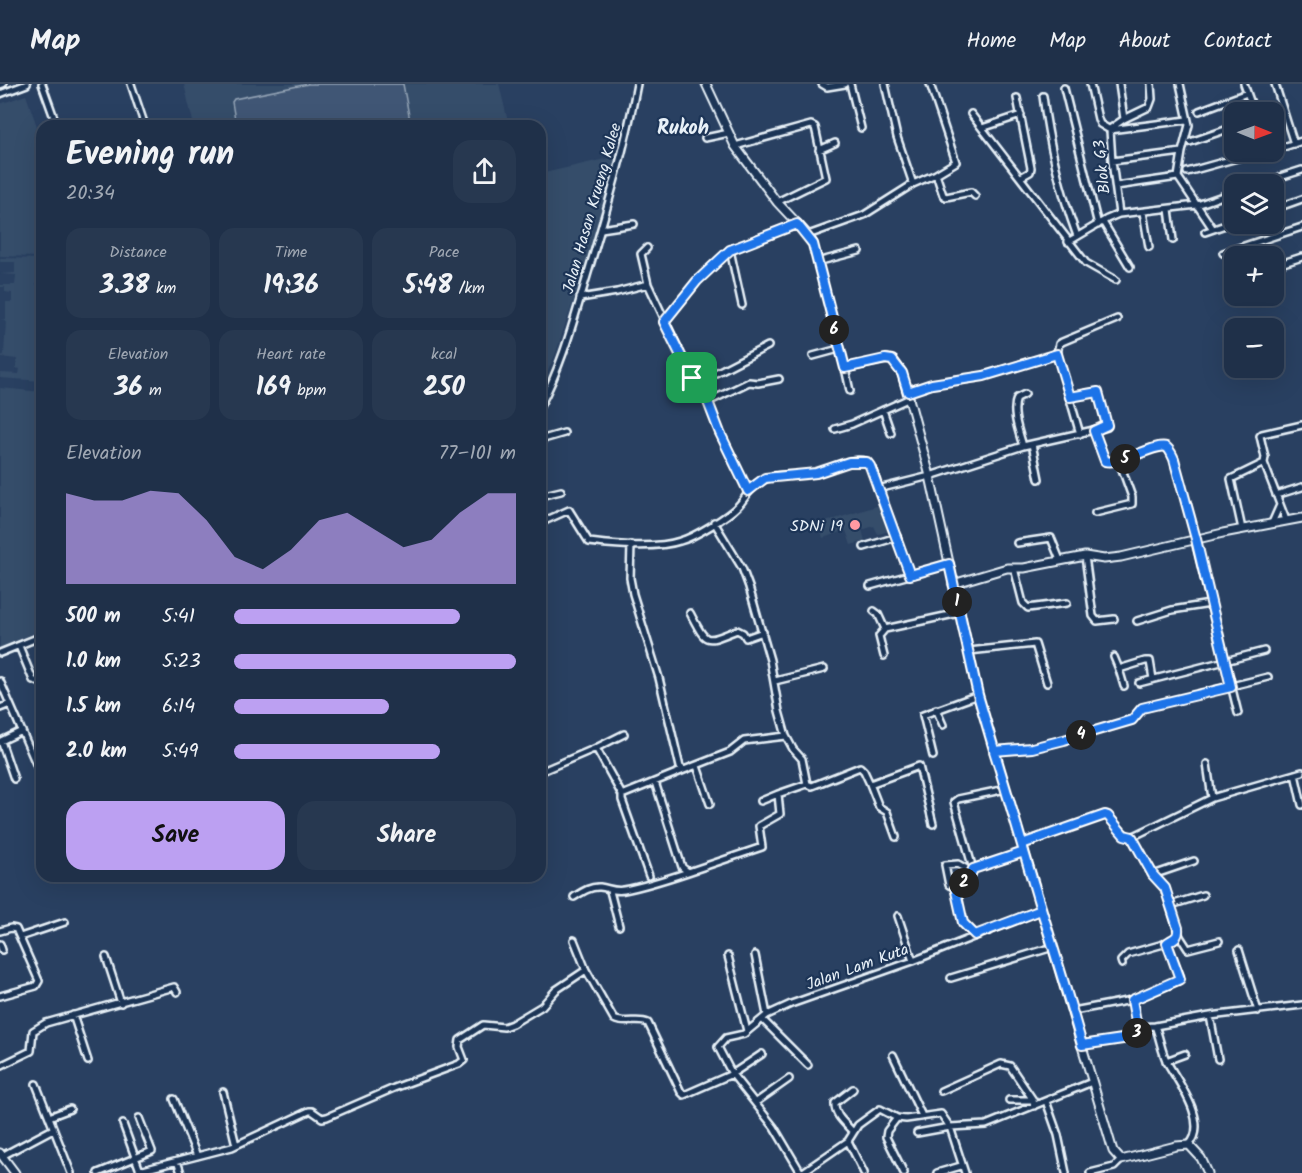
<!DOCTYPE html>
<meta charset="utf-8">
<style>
body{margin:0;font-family:Kalam,sans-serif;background:#273850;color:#f1f3f6;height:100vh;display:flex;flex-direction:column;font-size:22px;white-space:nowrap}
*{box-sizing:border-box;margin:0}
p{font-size:20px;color:#a1a9b4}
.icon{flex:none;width:33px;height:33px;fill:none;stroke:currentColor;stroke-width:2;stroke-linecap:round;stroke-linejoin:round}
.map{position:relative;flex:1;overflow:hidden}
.drawer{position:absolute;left:36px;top:36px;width:510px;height:762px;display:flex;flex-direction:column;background:#1f3049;border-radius:18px;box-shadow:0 6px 24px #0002,0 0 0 2px #3c4b61}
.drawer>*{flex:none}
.needle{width:39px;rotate:91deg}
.controls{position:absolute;left:1224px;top:18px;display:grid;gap:12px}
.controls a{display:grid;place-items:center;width:60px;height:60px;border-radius:12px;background:#1f3049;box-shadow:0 6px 24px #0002,0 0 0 2px #3c4b61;font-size:30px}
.pin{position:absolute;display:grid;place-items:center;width:51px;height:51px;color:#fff;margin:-26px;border-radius:12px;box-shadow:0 3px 9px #0006}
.km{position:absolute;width:30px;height:30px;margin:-15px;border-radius:50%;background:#222;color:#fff;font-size:16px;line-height:30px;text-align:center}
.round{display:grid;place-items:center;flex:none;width:63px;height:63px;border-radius:18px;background:#273850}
.head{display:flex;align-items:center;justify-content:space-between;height:102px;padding:0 30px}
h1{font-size:33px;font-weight:700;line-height:45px}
.stats{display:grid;grid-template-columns:repeat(3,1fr);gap:9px;height:102px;padding:6px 30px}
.stats div{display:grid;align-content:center;border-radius:15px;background:#273850;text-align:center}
.stats b{font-size:26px;font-weight:700}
.stats small{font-size:16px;font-weight:400}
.stats p{font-size:16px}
.chart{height:168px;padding:12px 30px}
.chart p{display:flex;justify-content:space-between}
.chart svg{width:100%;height:108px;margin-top:6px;fill:#bca0f2;opacity:.7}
.action{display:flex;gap:12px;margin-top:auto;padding:12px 30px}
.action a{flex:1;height:69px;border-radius:18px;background:#bca0f2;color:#111;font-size:24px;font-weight:700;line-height:69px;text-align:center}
.action a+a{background:#273850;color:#f1f3f6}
ul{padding:0 30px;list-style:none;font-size:20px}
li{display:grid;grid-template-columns:96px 72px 1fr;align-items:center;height:45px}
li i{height:15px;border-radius:8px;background:#bca0f2}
header{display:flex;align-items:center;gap:36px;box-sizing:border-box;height:84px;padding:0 30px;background:#1f3049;border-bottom:2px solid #3c4b61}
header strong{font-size:28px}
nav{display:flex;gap:33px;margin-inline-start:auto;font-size:21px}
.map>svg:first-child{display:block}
</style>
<header>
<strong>Map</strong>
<nav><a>Home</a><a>Map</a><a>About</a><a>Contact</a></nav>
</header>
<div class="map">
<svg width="1302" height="1089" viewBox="0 0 1302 1089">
<rect width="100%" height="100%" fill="#294061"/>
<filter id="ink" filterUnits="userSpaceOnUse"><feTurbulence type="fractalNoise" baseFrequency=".0167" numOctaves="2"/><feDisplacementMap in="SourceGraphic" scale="12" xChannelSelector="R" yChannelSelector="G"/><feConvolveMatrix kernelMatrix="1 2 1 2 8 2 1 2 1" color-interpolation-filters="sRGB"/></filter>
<g filter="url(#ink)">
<path fill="#364d6b" d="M184,0H499L509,42H194Z
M26,11L42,57V173L0,172V20Z
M618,72L581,194L555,271L540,305V90Z
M0,174L42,175L39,176L38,186L42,188H36V201L42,202V297L0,294V289L19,290L20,285L16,284L17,275L0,273V272L4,271L6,236L0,235H6V218H12V209L5,208V203H0V201H15L16,191L0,190L15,189V178H0Z
M0,304L42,308V545L0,564Z
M883,420L893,446L878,450L874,442L862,446L865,457L851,461L846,446L823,454L819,440Z"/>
<path fill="#415774" stroke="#94a4b6" stroke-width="1.5" d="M308,0H403L411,42H236L232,18L234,15Z"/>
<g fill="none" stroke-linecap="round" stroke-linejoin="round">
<defs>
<path id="minor" d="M42,0L57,42
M131,0L145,42
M822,0L827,3L845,0
M850,0L861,44
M930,0L956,78L936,90L943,111L946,113L971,108L975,112
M1090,0L1098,35L1100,40L1110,46
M1119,0L1124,35
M1180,0L1189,41L1182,68L1178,93L1213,145
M1244,0L1254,28
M1275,0L1294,60
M0,1L3,0
M1064,4L1098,141
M0,10L27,0
M1043,12C1049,61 1060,106 1077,152
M1017,14L1031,84L1030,88L1021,93
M1199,27L1247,9
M971,30L1086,179L1116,196
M982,44L1021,31
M1111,44L1124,35L1149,23L1152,15L1151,0
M1110,46L1187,36
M705,54L729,49
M1190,58L1234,43
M735,62L811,41L815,43L826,94L777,118
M819,66L835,59
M1274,66L1302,57
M1112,77L1182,68
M1187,88L1259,68
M913,100L936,90
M1258,100L1302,86
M1116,102L1178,93
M1169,125L1173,156
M1274,125L1302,115
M1143,128L1149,163
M1119,130L1197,121L1234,108
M1103,138L1130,183
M601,145L634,140
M1205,148L1234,138
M808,151L864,131L913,100L897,53L885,0
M1068,158L1107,135L1119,130L1112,77L1110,46
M647,164L641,170L648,200L692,294L700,297L720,349L748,407
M730,166L742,221
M1223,169L1302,143
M817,178L859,167
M1274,182L1302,173
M580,214L617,208L648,200
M664,238L697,197L730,166L797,140
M813,272L839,265
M845,284L850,307
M700,297L768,262
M908,308L932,300L984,292L1057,270
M708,318L749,298L758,299L779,295
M540,322C562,282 574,235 587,192C606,128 625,65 637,0
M883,326L891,349
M835,345L852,340L910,314
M1094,347L1106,378C1120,378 1158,361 1165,363C1169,364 1172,371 1174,375L1196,455
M1080,350L1057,270L1059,260L1062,258L1117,235
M540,356L564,349
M1032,360L1039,395
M1023,362C1019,348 1011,328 1017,314L1025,310
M1264,379L1286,436
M1276,411L1302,403
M540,412L561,407
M1095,429L1132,420V413L1119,377
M540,439L569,426L589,458C613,461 656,465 680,457C695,453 727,433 738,422C748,412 748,404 763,396C778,388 800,393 817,389C832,386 849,373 865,377C873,380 876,398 878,405
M1272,439L1280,421
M1242,445L1231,395L1264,379L1265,373L1260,352L1262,350L1302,341
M1195,456L1238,629
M1017,459L1051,454L1060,476
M631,461L630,494L633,510L659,594L680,683L684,686L730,668L744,657L786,652
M864,463L897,453
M1085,472L1093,532L1097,537L1114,535
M1014,484L1023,519L1028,524L1067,519
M910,491L878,405L930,392L1023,362L1107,343L1098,308L1070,313
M870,502L949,480
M874,527L878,530L885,545L959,529
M690,529C707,561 704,559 737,546L743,549L746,554L763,548
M1137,537L1172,526L1210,520
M19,562L33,596L39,598L42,597
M969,567L1035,560L1047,599
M0,569L42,552
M884,572L879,552L885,545
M1114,573L1119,585
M0,597L40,689H42
M775,597L824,585
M1139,599L1264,567
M1124,602L1119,585L1145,577H1150L1153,595
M0,624L10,620
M936,625L943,641
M596,664L624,650
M994,667L1032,664L1064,656L1132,636L1142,624L1268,593
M933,672L923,631L978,611
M1207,680L1212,714
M697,682L710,720
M540,688L596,664L622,711
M1295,690L1302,721
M14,695L1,657L22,647
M655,698L682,783L688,788L762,763L759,742L780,730L778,710L807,700L802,675L793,665L786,652L779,627L770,576L749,503L742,484L714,438
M807,700L812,702L860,683L864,687L870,700
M761,717L778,710
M896,753L887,728L879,723L870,700L919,682L933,740
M1132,753L1212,714L1302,688
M1022,760L1106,731C1116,737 1120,752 1132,753L1153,791L1165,804L1179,851L1167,859L1180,892L1178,897L1132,916L1073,927
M973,785L954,718L958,715L1006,705
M972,788L958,780L945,781L949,801L955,803L969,795L973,785L1024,768
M1153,791L1194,777
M649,792L622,716V711L684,686
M955,803L963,839L975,851
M610,807L619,842
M574,813C582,808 591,802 600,803C609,804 614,808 624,806C646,802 667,795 688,788
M1171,821L1203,811
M1041,826L913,877L791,920L767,931L744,950L726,954L718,963L732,990L774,1043L800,1087L803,1088L848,1057L858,1041L880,1025L897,1034L906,1035L941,1030L950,1043L986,1041L1092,998
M898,832L913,877
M0,847L11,844L16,845L39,897L36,902L0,912
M1179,851L1188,865L1219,857
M20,853L65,838
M574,856L586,886L614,935C624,941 638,934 648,939L681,1008L684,1011L732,990L762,970
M0,860L2,866
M1239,866L1258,927
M755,871L767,931
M728,872L747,947
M106,873L121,919
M1122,880L1121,877L1128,870L1167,859
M951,894L1053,863
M1132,916L1137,943L1155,942L1210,932L1302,921
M73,931L88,977
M1210,932L1218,975
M763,936L808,981
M1155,942C1160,954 1161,967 1167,978C1178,998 1210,1039 1189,1061
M1082,961L1136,953L1137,943
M893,971L922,1032
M1166,977L1185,970
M0,982L31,967L33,947L46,939L174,903L177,908
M36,1000L71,1089
M941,1007L1001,980L1010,982L1033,1016L1034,1022
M223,1008L236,1061
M174,1015L197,1072
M1009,1016H1033
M1046,1017L1058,1051L1066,1089
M755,1019L789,995
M49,1033L70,1025
M897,1034L887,1047L886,1053L904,1089
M123,1040L139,1084L143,1086L232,1063L309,1027H312L322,1034L327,1033L394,1004L459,980L464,976L459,963L460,956L483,941L504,943L512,940L542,922L556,906L586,886
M853,1048C845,1039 834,1031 835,1019L853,1005
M917,1049L950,1043L965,1089
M848,1057L864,1089
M2,1072L53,1045
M177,1077L181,1089
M98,1089L152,1067L139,1034
M937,1089L961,1082
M1090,1089L1114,1083L1121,1076"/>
<path id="tertiary" d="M706,0L735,62L777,118L808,151L813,160L845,284L888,275L894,277L902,289L930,392L978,611L1113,1067L1121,1076L1125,1075L1176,1062L1189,1061L1201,1074L1208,1089
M953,500L1007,484H1024L1085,472L1104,475L1121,473L1223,449L1302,434
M0,1069L15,1089"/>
</defs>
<use href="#minor" stroke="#e8f1f8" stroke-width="10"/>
<use href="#tertiary" stroke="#e8f1f8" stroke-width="11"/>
<use href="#minor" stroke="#1d3557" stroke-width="5"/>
<use href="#tertiary" stroke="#1d3557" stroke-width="7"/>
</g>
</g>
<g fill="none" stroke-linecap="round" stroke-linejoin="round" filter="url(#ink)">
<defs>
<path id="route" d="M692,294L700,297L720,349L748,407L765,394L816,389L849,378H867L870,382L910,491L949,480L978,611L1041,826L975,851L963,839L955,803L969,795L973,785L1024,768L1022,760L1105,731L1108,732L1124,751L1132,753L1153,791L1165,804L1178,844C1179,854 1174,854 1167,859L1180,895L1132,916L1137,943L1136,953L1082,961C1064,896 1043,832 1024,768L1022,760C1013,729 1004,698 994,667L1032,664L1064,656L1132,636L1142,624L1231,603L1196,455L1174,375C1172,371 1170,365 1166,363C1155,359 1123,381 1105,377L1094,347L1107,341L1098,308L1070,313L1057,270L984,292L932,300L908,308L902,289L892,276L885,275L845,284L813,160L797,140L730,166L697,197L664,238L692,294"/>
</defs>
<use href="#route" stroke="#fff" stroke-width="12"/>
<use href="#route" stroke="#1a73e8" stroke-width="8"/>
</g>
<circle fill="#ff9aa2" stroke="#1d3557" stroke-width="2" cx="855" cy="441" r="6"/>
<g text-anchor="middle" stroke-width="4.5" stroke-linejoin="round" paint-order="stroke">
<g font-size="16" fill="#e8f1f8" stroke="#1d3557">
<text transform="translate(1101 83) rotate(-96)" y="6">Blok G3</text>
<text transform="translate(591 124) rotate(-74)" y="6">Jalan Hasan Krueng Kalee</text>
<text transform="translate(857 882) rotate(-20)" y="6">Jalan Lam Kuta</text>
</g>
<g font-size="16" fill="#e8f1f8" stroke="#1d3557" text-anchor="end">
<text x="843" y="447">SDNi 19</text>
</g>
<g font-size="20" font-weight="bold" fill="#e8f1f8" stroke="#1d3557">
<text x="683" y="50">Rukoh</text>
</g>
</g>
</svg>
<div class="controls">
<a><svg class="needle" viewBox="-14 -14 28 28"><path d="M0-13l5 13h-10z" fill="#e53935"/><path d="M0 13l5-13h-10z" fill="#a1a9b4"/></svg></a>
<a><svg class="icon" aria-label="layers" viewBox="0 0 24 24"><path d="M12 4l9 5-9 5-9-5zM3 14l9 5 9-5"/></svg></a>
<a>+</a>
<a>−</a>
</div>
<div class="pin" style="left:692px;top:294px;background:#1e9e55"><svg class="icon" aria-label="arrive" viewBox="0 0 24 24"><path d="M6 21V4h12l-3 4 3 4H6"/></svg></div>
<b class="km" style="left:957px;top:518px">1</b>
<b class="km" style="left:964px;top:799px">2</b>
<b class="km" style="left:1137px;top:949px">3</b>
<b class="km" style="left:1081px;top:651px">4</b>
<b class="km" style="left:1125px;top:375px">5</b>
<b class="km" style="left:834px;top:246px">6</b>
<section class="drawer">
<div class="head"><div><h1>Evening run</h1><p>20:34</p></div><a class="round"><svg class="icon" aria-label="share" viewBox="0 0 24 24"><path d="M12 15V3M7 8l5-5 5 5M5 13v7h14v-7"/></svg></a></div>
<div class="stats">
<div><p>Distance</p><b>3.38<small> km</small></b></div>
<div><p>Time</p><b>19:36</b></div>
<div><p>Pace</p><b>5:48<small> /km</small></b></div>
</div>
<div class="stats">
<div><p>Elevation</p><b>36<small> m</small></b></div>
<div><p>Heart rate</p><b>169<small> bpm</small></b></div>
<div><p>kcal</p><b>250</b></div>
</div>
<div class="chart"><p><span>Elevation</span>77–101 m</p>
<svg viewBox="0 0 160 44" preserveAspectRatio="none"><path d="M0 44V7L10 10L20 10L30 6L40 7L50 18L60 33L70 38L80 30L90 18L100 15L110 22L120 29L130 26L140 15L150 7L160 7V44z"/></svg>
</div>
<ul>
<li><b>500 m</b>5:41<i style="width:80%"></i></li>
<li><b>1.0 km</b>5:23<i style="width:100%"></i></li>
<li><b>1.5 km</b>6:14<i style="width:55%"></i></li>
<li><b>2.0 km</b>5:49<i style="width:73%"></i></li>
</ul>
<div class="action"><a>Save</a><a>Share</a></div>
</section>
</div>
